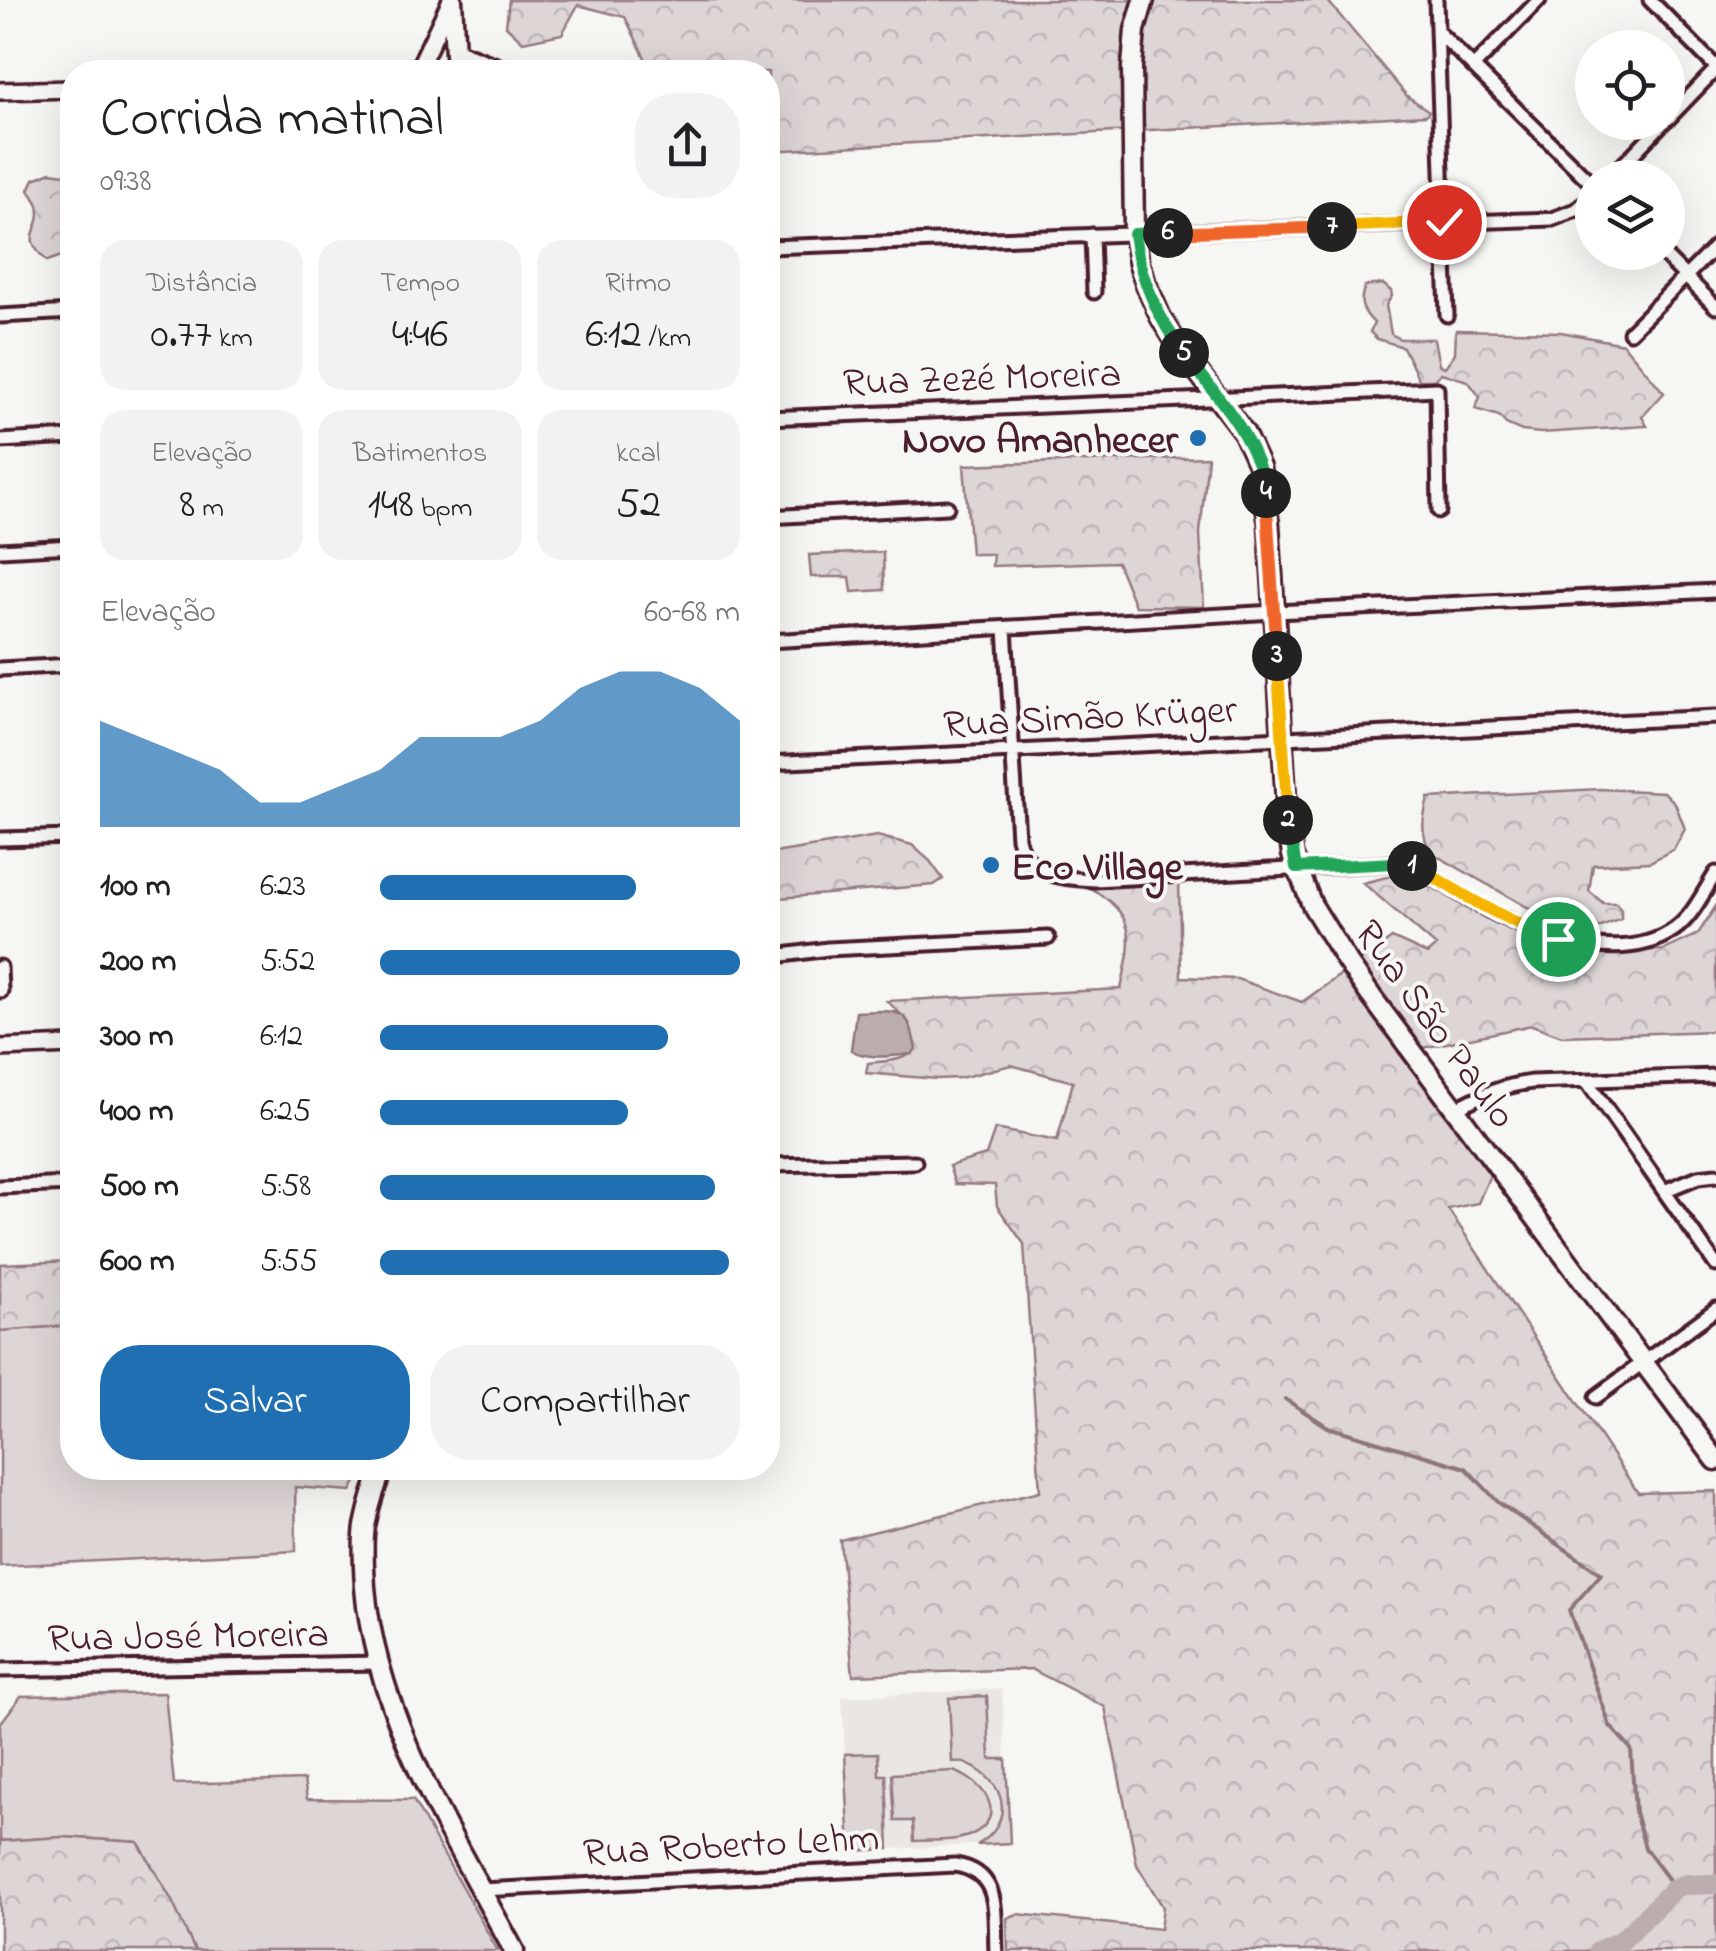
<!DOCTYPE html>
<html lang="pt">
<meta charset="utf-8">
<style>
body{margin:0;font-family:"Indie Flower",sans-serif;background:#f2f2f2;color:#202124;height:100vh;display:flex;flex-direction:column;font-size:38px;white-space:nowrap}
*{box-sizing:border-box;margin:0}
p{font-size:32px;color:#757577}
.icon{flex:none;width:55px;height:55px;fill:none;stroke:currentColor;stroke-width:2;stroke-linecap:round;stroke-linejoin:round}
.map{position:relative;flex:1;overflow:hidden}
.drawer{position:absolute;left:60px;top:60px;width:720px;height:1420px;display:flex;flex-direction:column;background:#fff;border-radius:40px;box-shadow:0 10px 40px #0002}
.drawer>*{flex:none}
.buttons{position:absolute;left:1575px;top:30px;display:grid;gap:20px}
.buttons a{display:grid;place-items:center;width:110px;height:110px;border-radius:50%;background:#fff;box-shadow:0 10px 40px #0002;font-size:50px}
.pin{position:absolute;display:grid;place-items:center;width:85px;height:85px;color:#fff;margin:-42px;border:5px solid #fff;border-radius:50%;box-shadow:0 2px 10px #0007}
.km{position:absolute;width:50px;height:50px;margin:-25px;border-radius:50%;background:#222;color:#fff;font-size:28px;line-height:50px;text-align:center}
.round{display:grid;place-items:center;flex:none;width:105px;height:105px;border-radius:40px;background:#f2f2f2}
.summary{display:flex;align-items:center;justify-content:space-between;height:170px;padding:0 40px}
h1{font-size:55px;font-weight:600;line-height:75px}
.stats{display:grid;grid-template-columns:repeat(3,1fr);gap:15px;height:170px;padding:10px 40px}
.stats div{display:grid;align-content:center;border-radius:25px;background:#f2f2f2;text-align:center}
.stats b{font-size:42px;font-weight:600}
.stats small{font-size:28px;font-weight:400}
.stats p{font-size:28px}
.chart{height:280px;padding:20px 40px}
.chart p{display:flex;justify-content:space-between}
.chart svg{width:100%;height:180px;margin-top:10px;fill:#1f6fb2;opacity:.7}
.button{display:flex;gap:20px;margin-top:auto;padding:20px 40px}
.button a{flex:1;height:115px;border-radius:40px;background:#1f6fb2;color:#fff;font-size:40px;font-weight:600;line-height:115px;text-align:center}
.button a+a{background:#f2f2f2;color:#202124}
ul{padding:0 40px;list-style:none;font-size:32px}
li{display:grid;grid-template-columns:160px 120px 1fr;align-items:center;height:75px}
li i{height:25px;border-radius:12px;background:#1f6fb2}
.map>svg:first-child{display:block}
</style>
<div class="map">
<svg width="1716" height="1951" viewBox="0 0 1716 1951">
<defs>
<pattern id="forest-crowns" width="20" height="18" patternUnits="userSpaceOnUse" patternTransform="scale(2.5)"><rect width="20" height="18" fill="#ddd6d5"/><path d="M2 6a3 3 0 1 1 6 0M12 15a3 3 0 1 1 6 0" fill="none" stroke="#bfb7b7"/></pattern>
</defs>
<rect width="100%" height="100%" fill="#f6f6f2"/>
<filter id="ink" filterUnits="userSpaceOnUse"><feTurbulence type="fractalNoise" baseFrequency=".01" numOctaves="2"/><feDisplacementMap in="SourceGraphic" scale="20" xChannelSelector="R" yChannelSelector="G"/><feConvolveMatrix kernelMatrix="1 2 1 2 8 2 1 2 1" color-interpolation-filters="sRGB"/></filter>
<g filter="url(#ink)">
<path fill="#e9e6e3" d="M1002,1689L1010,1843L850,1851L842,1697Z"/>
<path fill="#ddd6d5" stroke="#947a80" stroke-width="2.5" d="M72,1325V1468H364L351,1491L295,1487L296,1551L0,1566V1331Z
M165,1693L174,1784L304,1780L307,1799L413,1800L498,1951H195L171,1899L138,1842L62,1837L0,1841V1724L21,1696Z
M987,1696L990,1759H1006L1010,1843L977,1845C1012,1825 1009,1788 975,1768C967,1764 962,1761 952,1762L949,1698Z
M878,1753L879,1775H886L889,1849L850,1851L845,1754Z
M953,1771C982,1780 1011,1816 971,1835C954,1842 932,1840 914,1841L913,1821H895L892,1774Z"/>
<path fill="url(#forest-crowns)" stroke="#947a80" stroke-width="2.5" d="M509,0H1327L1407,96L1429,111L1426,115L768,151V72H652L625,17L578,5L562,34L523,42L506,26Z
M51,172L72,175V237L71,245L64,246L62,256L47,261C17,233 44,233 38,205C37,202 31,193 29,190L34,179Z
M1383,284L1391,291L1392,296L1386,305L1391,334L1400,339H1434L1439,365L1445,367L1455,353L1456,330L1561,332L1623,344L1664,393L1642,417L1647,426L1541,433L1522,431L1506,424L1499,416L1475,409L1480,397L1468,381L1441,373L1434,380H1419L1403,347L1377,339L1370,332L1374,323C1362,311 1358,303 1365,286Z
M1208,457L1200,533L1204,607L1135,606L1117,562L992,566L993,554H971L964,465Z
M883,552L884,590L852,592L850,577H811L809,555Z
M1600,789L1664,792L1675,803L1685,829L1674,849L1650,862L1593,865L1589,891L1603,903H1616L1621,910V919L1594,930L1564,928L1432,853C1419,834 1423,819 1428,798Z
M877,836L912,845L930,861L943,879L934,885L768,899V854Z
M1408,875L1561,954L1664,950L1698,934L1716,906V1031L1562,1036L1532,1025L1399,1053L1491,1173L1478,1203L1448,1209L1638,1493L1716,1491V1951H1008L1007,1918L1017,1914L1160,1929L1163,1907L1137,1865L1105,1707L1031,1669L853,1675L840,1540L1040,1491L1024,1244L997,1206L995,1185L955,1184L949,1166L986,1155L995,1129L1057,1141L1073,1082L1011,1065L960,1078L937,1079L866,1073L868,1063C884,1061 905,1062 916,1049C909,1020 908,1021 887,1001L1121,989C1132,938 1139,917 1089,887L1179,882L1181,977L1237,979L1302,1002L1392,938L1427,954L1436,946L1363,883L1391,876Z
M72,1261V1325L0,1331V1264Z
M62,1837L138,1842L171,1899L195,1951H0V1841Z"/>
<path fill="#bbadae" stroke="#8e747a" stroke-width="2.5" d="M881,1011C911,1011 910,1024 916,1049L912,1054C892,1056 868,1060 851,1050L856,1012Z"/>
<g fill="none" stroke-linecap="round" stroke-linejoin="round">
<path stroke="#8e747a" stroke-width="4" d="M1285,1399L1328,1427L1466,1468L1498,1502L1601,1574L1569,1610L1610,1726L1631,1749L1635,1812L1645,1848L1675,1888"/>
<path stroke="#bbadae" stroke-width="20" d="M1598,1951L1622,1940L1675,1888L1683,1885L1716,1884"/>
<defs>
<path id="street" d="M1436,0L1447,315
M1650,0L1716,67
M1437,31L1592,184
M455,49L515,72
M1474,66L1539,0
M1668,119L1716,69
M1610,178L1664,122
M1092,235L1094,292
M768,247L1552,219L1576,210L1592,196
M1661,252L1716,307
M0,316L72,312
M1630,332L1716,246
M768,418L1437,389L1439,511
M0,441L72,437
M768,517L947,507
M0,550L72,546
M1005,628L1018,838C1026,875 1062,879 1095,880L1395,863C1425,868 1445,886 1470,900C1523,931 1618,970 1675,929C1693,916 1704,891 1716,873
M768,641L1275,612L1716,591
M0,669L72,665
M768,763L1716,717
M0,839L72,837
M768,957L828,949L1048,938
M0,967L1,991
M1586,1080L1716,1265
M1456,1109C1481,1094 1503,1086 1532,1082L1716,1076
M768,1165L915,1162
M0,1187L72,1184
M1664,1191L1698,1177L1716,1175
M1596,1397L1716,1309
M0,1670L378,1663
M481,1890L955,1865C1002,1872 994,1914 996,1951"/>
<path id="secondary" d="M417,72L451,0
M0,91L72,89
M0,1048L72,1045"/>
<path id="primary" d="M452,0L456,72
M1144,0L1135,30L1132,67L1134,234L1139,264L1146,284L1161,318L1179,347L1244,433L1260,468L1269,524L1287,816L1292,854L1312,905L1346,960L1371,996L1716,1460
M383,1468C375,1486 369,1506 365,1526C362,1546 364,1566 365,1587C376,1717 454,1838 514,1951"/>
</defs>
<use href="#street" stroke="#4a1f2b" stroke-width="19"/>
<use href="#secondary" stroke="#4a1f2b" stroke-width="22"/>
<use href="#primary" stroke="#4a1f2b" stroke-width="25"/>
<use href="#street" stroke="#f6f6f2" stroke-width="11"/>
<use href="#secondary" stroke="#f6f6f2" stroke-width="15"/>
<use href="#primary" stroke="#f6f6f2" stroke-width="18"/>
</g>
</g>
<g fill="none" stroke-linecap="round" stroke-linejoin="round" filter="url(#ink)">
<defs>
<path id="split-1" d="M1412,866L1420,868C1465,897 1508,922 1558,939"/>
<path id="split-2" d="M1288,820L1296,868L1395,863L1412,866"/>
<path id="split-3" d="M1277,656L1288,820"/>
<path id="split-4" d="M1266,493L1277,656"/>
<path id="split-5" d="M1184,353C1217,397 1256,436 1266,493"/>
<path id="split-6" d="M1168,233L1134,234C1140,278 1157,317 1184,353"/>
<path id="split-7" d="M1168,233L1332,227"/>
<path id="split-8" d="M1332,227L1444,222"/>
</defs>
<use href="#split-1" stroke="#fff" stroke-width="20"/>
<use href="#split-2" stroke="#fff" stroke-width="20"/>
<use href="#split-3" stroke="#fff" stroke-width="20"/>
<use href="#split-4" stroke="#fff" stroke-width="20"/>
<use href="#split-5" stroke="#fff" stroke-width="20"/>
<use href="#split-6" stroke="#fff" stroke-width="20"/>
<use href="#split-7" stroke="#fff" stroke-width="20"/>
<use href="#split-8" stroke="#fff" stroke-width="20"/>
<use href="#split-1" stroke="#f5b400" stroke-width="12"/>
<use href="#split-2" stroke="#22a559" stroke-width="12"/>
<use href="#split-3" stroke="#f5b400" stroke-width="12"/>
<use href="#split-4" stroke="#f0652b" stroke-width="12"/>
<use href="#split-5" stroke="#22a559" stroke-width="12"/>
<use href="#split-6" stroke="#22a559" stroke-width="12"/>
<use href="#split-7" stroke="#f0652b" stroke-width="12"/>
<use href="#split-8" stroke="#f5b400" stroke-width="12"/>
</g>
<g fill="#1f6fb2" stroke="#f6f6f2" stroke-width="4">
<circle cx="1198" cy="438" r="10"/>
<circle cx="991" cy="865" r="10"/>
</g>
<g text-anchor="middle" stroke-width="8" stroke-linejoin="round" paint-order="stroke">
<g font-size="40" fill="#4a1f2b" stroke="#f6f6f2">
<text transform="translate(982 376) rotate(-2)" y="14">Rua Zezé Moreira</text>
<text transform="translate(1090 715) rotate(-3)" y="14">Rua Simão Krüger</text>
<text transform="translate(1437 1023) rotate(54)" y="14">Rua São Paulo</text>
<text transform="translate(188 1634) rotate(-1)" y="14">Rua José Moreira</text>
<text transform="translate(731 1843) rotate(-3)" y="14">Rua Roberto Lehm</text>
</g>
<g font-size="40" font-weight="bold" fill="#4a1f2b" stroke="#f6f6f2" text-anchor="end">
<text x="1178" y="452">Novo Amanhecer</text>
<text x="1011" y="879" text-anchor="start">Eco Village</text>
</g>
</g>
</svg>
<div class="buttons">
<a><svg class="icon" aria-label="locate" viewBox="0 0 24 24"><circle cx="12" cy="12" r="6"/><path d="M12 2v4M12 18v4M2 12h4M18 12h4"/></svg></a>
<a><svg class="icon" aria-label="layers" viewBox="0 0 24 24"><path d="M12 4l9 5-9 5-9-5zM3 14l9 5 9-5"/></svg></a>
</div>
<div class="pin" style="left:1558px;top:939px;background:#1e9e55"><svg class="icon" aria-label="arrive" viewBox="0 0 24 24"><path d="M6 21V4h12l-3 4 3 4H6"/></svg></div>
<div class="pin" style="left:1444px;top:222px;background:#d93025"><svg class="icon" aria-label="check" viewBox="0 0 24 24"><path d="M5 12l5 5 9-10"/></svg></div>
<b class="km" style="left:1412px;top:866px">1</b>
<b class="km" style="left:1288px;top:820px">2</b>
<b class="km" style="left:1277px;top:656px">3</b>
<b class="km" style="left:1266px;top:493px">4</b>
<b class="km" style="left:1184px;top:353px">5</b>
<b class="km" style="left:1168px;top:233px">6</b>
<b class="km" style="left:1332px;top:227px">7</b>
<section class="drawer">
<div class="summary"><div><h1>Corrida matinal</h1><p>09:38</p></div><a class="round"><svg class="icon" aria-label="share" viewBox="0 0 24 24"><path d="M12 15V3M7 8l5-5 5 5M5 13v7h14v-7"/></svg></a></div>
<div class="stats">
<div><p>Distância</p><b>0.77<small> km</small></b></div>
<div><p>Tempo</p><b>4:46</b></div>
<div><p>Ritmo</p><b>6:12<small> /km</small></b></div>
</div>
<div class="stats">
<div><p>Elevação</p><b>8<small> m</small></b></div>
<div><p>Batimentos</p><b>148<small> bpm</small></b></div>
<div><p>kcal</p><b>52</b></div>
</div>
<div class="chart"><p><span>Elevação</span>60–68 m</p>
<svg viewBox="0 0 160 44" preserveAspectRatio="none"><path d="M0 44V18L10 22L20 26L30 30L40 38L50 38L60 34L70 30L80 22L90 22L100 22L110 18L120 10L130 6L140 6L150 10L160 18V44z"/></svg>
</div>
<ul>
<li><b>100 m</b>6:23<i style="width:71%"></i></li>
<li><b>200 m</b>5:52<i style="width:100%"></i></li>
<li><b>300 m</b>6:12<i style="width:80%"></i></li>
<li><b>400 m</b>6:25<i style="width:69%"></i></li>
<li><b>500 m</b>5:58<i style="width:93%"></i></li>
<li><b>600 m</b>5:55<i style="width:97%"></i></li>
</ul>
<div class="button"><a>Salvar</a><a>Compartilhar</a></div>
</section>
</div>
